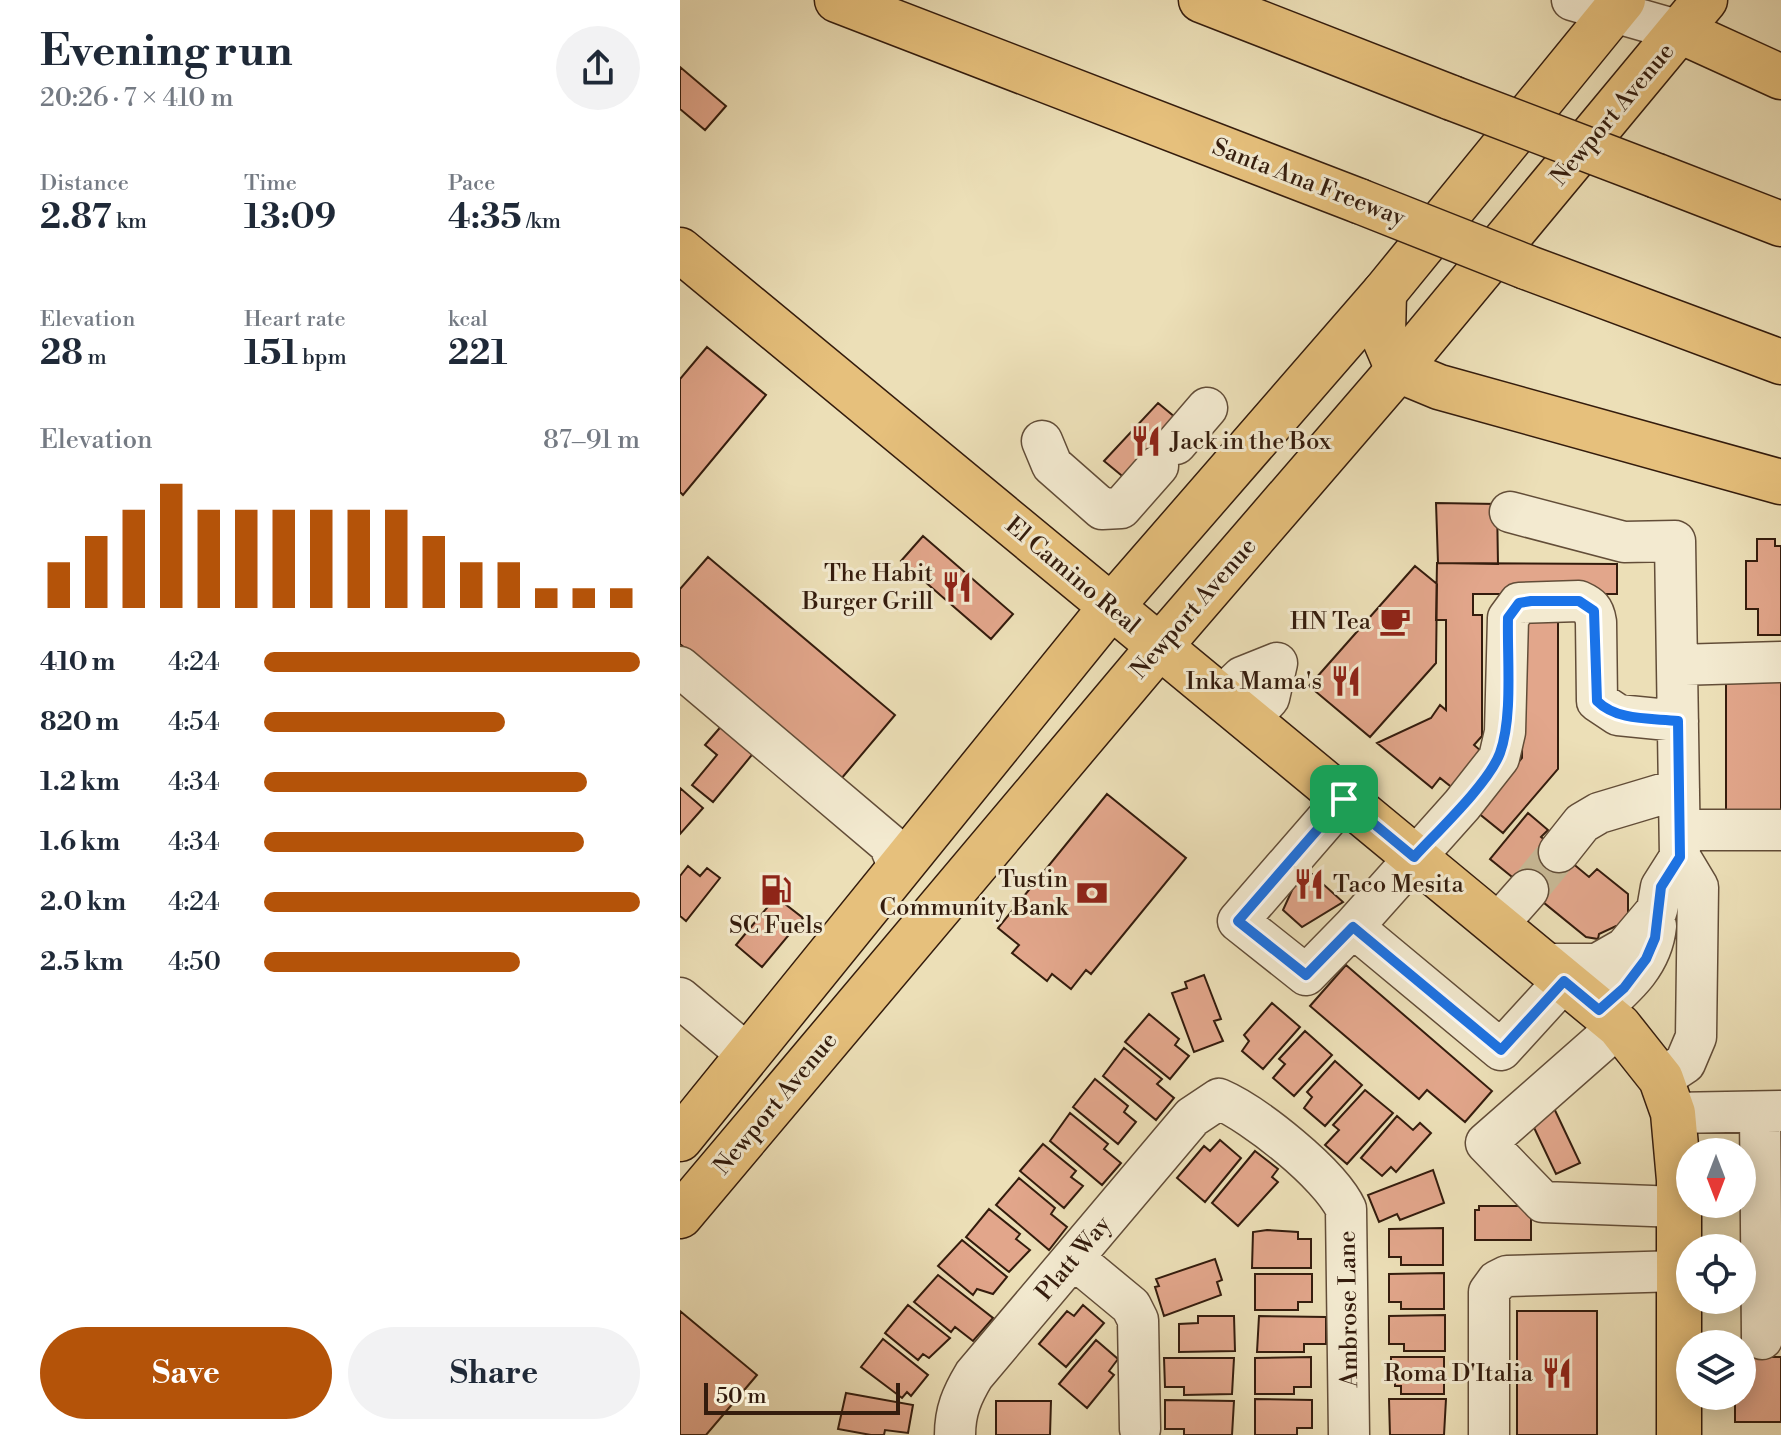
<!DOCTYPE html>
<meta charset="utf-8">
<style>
body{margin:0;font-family:"Libre Bodoni",serif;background:#f2f2f3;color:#1f2937;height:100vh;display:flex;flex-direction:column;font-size:30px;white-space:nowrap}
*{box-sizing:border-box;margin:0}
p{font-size:26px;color:#747a83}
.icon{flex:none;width:44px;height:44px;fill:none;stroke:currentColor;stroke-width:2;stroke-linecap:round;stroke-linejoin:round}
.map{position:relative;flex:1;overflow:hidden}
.panel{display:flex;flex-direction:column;background:#fff;width:680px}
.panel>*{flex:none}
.needle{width:52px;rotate:180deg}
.buttons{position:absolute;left:996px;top:1138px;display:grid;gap:16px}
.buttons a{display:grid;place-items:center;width:80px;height:80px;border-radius:50%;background:#fff;box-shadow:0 4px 20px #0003;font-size:40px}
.scale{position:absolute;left:24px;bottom:20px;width:196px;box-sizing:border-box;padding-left:8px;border:4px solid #341c0d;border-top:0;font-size:22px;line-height:28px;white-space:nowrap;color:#341c0d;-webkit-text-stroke:6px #f3ead0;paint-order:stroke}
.pin{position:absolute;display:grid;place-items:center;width:68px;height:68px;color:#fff;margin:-34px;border-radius:16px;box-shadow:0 4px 12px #0006}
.round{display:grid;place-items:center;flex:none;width:84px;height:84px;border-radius:42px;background:#f2f2f3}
.summary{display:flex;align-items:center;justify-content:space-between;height:136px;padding:0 40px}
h1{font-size:44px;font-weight:700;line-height:60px}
.figures{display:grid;grid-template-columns:repeat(3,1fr);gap:12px;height:136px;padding:8px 40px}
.figures div{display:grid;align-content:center}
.figures b{font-size:34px;font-weight:700}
.figures small{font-size:22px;font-weight:400}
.figures p{font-size:22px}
.chart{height:224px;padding:16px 40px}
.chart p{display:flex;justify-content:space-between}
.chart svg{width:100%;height:144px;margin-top:8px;stroke:#b45309;stroke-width:6}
.cta{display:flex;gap:16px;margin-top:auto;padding:16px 40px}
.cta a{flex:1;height:92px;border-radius:48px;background:#b45309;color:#fff;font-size:32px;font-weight:700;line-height:92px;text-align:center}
.cta a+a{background:#f2f2f3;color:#1f2937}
ul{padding:0 40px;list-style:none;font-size:26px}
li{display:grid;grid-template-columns:128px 96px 1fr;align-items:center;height:60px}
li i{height:20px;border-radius:10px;background:#b45309}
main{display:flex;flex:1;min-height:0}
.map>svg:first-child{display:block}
</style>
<main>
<section class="panel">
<div class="summary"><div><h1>Evening run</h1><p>20:26 · 7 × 410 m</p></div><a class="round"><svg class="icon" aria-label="share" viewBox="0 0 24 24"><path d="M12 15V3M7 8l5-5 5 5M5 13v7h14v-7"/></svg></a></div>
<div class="figures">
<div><p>Distance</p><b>2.87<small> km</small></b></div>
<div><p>Time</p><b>13:09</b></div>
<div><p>Pace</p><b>4:35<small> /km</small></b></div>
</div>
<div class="figures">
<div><p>Elevation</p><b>28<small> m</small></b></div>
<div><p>Heart rate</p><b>151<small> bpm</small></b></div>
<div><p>kcal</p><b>221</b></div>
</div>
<div class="chart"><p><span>Elevation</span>87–91 m</p>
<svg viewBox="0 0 160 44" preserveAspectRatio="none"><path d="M5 44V30M15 44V22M25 44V14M35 44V6M45 44V14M55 44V14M65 44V14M75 44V14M85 44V14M95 44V14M105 44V22M115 44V30M125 44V30M135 44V38M145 44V38M155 44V38"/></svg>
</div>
<ul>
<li><b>410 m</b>4:24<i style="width:100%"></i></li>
<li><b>820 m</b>4:54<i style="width:64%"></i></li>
<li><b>1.2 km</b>4:34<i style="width:86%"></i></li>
<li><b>1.6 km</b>4:34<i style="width:85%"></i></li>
<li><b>2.0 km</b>4:24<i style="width:100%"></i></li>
<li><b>2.5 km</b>4:50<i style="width:68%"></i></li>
</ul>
<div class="cta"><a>Save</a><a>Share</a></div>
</section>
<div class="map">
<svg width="1101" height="1435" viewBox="0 0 1101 1435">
<rect width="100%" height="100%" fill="#ecdfb7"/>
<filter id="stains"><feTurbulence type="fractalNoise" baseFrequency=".0025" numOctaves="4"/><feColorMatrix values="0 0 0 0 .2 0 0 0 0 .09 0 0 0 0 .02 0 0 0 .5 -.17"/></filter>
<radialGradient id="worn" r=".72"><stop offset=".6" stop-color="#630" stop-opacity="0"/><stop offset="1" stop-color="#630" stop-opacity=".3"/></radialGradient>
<path fill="#e2a68b" stroke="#341c0d" stroke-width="2" d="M0,67L46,106L25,130L0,109Z
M27,347L86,395L3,495L0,492V379Z
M478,403L502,423L452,484L424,461Z
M756,503L817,504L818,564L758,563Z
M243,536L333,614L311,639L221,561Z
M1077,539H1095V546H1101V635H1078V609H1066V561H1077Z
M28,557L215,715L161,779L0,644V589Z
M757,563L937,564V594H793V615H802V736L794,745L809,758L779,793L760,778L752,788L697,743L751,718L760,705L766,710V620H756Z
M735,566L757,584L756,663L690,737L629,686Z
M878,608V769L823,833L797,812L842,758L843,615Z
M1046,676H1101V815H1046Z
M44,723L76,750L33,802L12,785L37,755L25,745Z
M0,788L23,808L0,834Z
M427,794L506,858L411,974L406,970L391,989L372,974L367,981L332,953L339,945L318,928Z
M848,813L868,830L861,837L909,877L917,869L948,894V918L941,927L936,926L919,934L918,939L906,937L810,859Z
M8,866L20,876L27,868L40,878L6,921L0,916V876Z
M623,866L663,902L622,927L603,910Z
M96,897L123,918L82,967L56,945Z
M666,965L812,1091L785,1122L747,1090L739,1099L630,1006Z
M524,975L541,1019L534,1021L543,1041L514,1052L492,993L507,988L505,982Z
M592,1003L620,1027L583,1069L562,1051L569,1041L564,1035Z
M469,1014L499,1039L495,1045L509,1056L490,1079L445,1042Z
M625,1031L652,1055L614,1096L593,1078L605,1064L599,1059Z
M444,1048L482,1079L477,1084L494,1098L476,1120L423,1076Z
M655,1061L682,1085L645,1126L624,1108L632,1097L627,1092Z
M415,1079L448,1106L444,1112L456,1122L438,1144L393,1107Z
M685,1090L713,1113L667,1164L645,1145L659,1130L653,1125Z
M872,1104L900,1163L876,1174L848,1115Z
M390,1113L428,1144L424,1149L441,1163L422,1185L370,1141Z
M717,1116L733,1130L740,1123L751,1133L716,1172L711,1167L702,1176L681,1158Z
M540,1140L561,1158L525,1202L497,1178L524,1146L530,1151Z
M363,1144L396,1171L391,1177L403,1186L384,1208L340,1171Z
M575,1151L598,1169L592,1177L598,1182L558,1226L532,1203Z
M753,1170L764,1203L720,1220L717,1214L699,1222L688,1195Z
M339,1178L375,1208L371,1214L387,1227L369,1250L316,1205Z
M799,1206H851V1240H795V1210H799Z
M309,1209L340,1234L336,1239L350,1250L329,1272L286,1237Z
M763,1228V1265H721V1257H709V1229Z
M587,1230L618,1232V1239H631V1268H572L573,1232Z
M282,1240L327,1277L313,1294L297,1289L293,1295L258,1266Z
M535,1259L542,1280L537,1282L541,1295L484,1316L475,1287L479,1286L476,1279Z
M764,1273V1309H721V1302H709V1274Z
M575,1274H632V1302H618V1310H575Z
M258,1275L313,1318L293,1341L275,1327L271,1332L234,1302Z
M228,1305L270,1338L249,1358L243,1354L238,1360L205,1333Z
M403,1305L424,1323L386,1367L359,1344L387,1311L394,1316Z
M0,1311L77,1375L26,1435H0Z
M837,1311H917V1435H837Z
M765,1315V1351H724V1344H709V1316Z
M518,1316H554L555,1351L499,1352V1324L518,1323Z
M579,1316L646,1317V1344H624V1352H577Z
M203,1339L248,1375L231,1396L227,1392L222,1398L181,1367Z
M416,1340L438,1359L429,1371L434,1375L407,1408L379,1384Z
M631,1357V1387H614V1394H575V1358Z
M711,1357H764V1394H721V1386H715V1377H711Z
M1062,1357H1101V1422H1055V1396H1062Z
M484,1358H554L552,1394L504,1395V1387H485Z
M166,1393L233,1405L228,1433L205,1430L204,1435H191L158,1429Z
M575,1399L632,1400V1428H617V1435H575Z
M709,1399H766L764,1435H710Z
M485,1400L554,1401L552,1435H504V1429H485Z
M316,1401H371L370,1435H316Z"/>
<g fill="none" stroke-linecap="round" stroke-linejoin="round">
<path stroke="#c7b895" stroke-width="40" stroke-dasharray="40 20" stroke-linecap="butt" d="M848,890L879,852"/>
<defs>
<path id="minor" d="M892,0L1000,31
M362,441L372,465L422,509L441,508L478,466
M496,444L527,408
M830,512L944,542L995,541L1000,857L1018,887L1016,1037L1005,1063L981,1079
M997,665L1101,662
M0,667L209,844L219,868
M541,697L562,677L597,663L589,698L568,721
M664,799L558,921L626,975L673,927
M1000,830H1101
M879,852L902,823L919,813L999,789
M817,925L848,890
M863,964H917L945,948L977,910L981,887L1000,857
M884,981L821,1050L673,927L782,805L819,758L825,732L828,618L839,603L899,601C910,606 914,609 916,622L917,701L938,715L998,721
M0,998L68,1055
M919,1010C946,986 972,964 976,926
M939,1026L806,1143L863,1202L999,1207
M1080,1112L1082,1339
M993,1113L1101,1111
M393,1258L451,1306L458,1320L460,1429
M275,1435C275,1411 282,1395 294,1375L512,1117L539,1099C574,1114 650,1174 666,1209L669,1435
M809,1435V1292L817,1281L827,1276L999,1271"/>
<path id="major" d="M0,250L939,1026L981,1079L993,1113L999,1180V1435
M0,1139L431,607L704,293L943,0
M0,1216L479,647L718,370L1025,0"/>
<path id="highway" d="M157,0L679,201
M521,0L772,98
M1000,31L1101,77
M977,176L1101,224
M846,267L1101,362
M704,293L703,335L718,370L759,387L1101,482"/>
</defs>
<use href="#minor" stroke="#624d38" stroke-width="43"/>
<use href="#major" stroke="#341c0d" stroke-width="47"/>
<use href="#highway" stroke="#341c0d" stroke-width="47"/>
<use href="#minor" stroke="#f3ead0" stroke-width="40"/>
<use href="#major" stroke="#e6c07c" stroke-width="44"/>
<use href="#highway" stroke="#e6c07c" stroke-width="44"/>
<defs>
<path id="highway-bridge" d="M772,98L977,176
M679,201L846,267"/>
</defs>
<use href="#highway-bridge" stroke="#341c0d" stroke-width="47" stroke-linecap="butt"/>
<use href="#highway-bridge" stroke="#e6c07c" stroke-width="44"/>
</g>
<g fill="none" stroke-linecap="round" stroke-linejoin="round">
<defs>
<path id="route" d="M851,601H899L914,611L917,701C937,721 970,718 998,721L1000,857L981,887L975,938L966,959L944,988L919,1010L884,981L821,1050L673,927L626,975L558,921L664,799L734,857C757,832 809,783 820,753C833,717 827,658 828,618L839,603Z"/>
</defs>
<use href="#route" stroke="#fff" stroke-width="16"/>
<use href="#route" stroke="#1a73e8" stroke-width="10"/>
</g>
<defs>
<symbol id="restaurant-bare" viewBox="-9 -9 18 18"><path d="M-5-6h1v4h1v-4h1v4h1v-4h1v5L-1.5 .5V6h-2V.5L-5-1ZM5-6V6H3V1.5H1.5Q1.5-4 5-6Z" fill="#8f2418" stroke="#f3ead0" stroke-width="2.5" paint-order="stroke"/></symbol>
<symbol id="cafe-bare" viewBox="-9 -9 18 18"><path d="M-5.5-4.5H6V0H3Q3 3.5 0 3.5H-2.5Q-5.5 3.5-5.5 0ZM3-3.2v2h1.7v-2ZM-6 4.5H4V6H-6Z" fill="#8f2418" stroke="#f3ead0" stroke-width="2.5" paint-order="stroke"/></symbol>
<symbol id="fuel-bare" viewBox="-9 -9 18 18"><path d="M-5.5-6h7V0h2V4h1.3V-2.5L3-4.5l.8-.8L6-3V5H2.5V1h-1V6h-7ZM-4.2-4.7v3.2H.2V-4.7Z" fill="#8f2418" stroke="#f3ead0" stroke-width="2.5" paint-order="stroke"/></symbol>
<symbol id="bank-bare" viewBox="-9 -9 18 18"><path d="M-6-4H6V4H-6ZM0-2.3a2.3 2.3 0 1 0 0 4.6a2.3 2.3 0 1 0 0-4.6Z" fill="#8f2418" stroke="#f3ead0" stroke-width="2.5" paint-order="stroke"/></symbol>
</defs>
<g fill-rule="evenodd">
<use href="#restaurant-bare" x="444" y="419" width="44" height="44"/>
<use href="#restaurant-bare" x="255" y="565" width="44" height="44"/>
<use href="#cafe-bare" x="693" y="599" width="44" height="44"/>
<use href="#restaurant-bare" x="644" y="659" width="44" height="44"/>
<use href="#restaurant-bare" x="607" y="862" width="44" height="44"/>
<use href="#fuel-bare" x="74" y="868" width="44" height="44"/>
<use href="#bank-bare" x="390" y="871" width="44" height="44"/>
<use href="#restaurant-bare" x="855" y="1351" width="44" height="44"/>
</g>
<g text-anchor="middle" stroke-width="6" stroke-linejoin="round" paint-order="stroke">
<g font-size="24" fill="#341c0d" stroke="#f3ead0">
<text transform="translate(932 114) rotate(-50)" y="8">Newport Avenue</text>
<text transform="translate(629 182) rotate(21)" y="8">Santa Ana Freeway</text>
<text transform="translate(393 575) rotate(40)" y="8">El Camino Real</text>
<text transform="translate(513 608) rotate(-49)" y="8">Newport Avenue</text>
<text transform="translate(95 1103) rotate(-50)" y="8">Newport Avenue</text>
<text transform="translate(393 1258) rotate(-50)" y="8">Platt Way</text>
<text transform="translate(668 1309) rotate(-91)" y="8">Ambrose Lane</text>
</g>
<g font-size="24" fill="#341c0d" stroke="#f3ead0" text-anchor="end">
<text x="490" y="449" text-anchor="start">Jack in the Box</text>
<text x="253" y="581">The Habit<tspan x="253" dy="28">Burger Grill</tspan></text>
<text x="691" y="629">HN Tea</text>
<text x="642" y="689">Inka Mama's</text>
<text x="388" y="887">Tustin<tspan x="388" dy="28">Community Bank</tspan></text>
<text x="653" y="892" text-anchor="start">Taco Mesita</text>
<text x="96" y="933" text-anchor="middle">SC Fuels</text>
<text x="853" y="1381">Roma D'Italia</text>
</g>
</g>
<rect width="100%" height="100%" filter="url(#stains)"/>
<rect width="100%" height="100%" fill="url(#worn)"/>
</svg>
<div class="buttons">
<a><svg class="needle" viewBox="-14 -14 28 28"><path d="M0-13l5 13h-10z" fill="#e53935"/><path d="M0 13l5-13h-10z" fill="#747a83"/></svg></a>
<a><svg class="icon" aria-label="locate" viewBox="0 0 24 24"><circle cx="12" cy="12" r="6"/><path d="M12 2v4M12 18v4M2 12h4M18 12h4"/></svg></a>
<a><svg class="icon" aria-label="layers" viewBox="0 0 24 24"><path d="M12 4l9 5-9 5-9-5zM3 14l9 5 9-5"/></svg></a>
</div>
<div class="scale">50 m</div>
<div class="pin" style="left:664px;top:799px;background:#1e9e55"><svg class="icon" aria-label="arrive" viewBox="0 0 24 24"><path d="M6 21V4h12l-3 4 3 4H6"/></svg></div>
</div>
</main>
